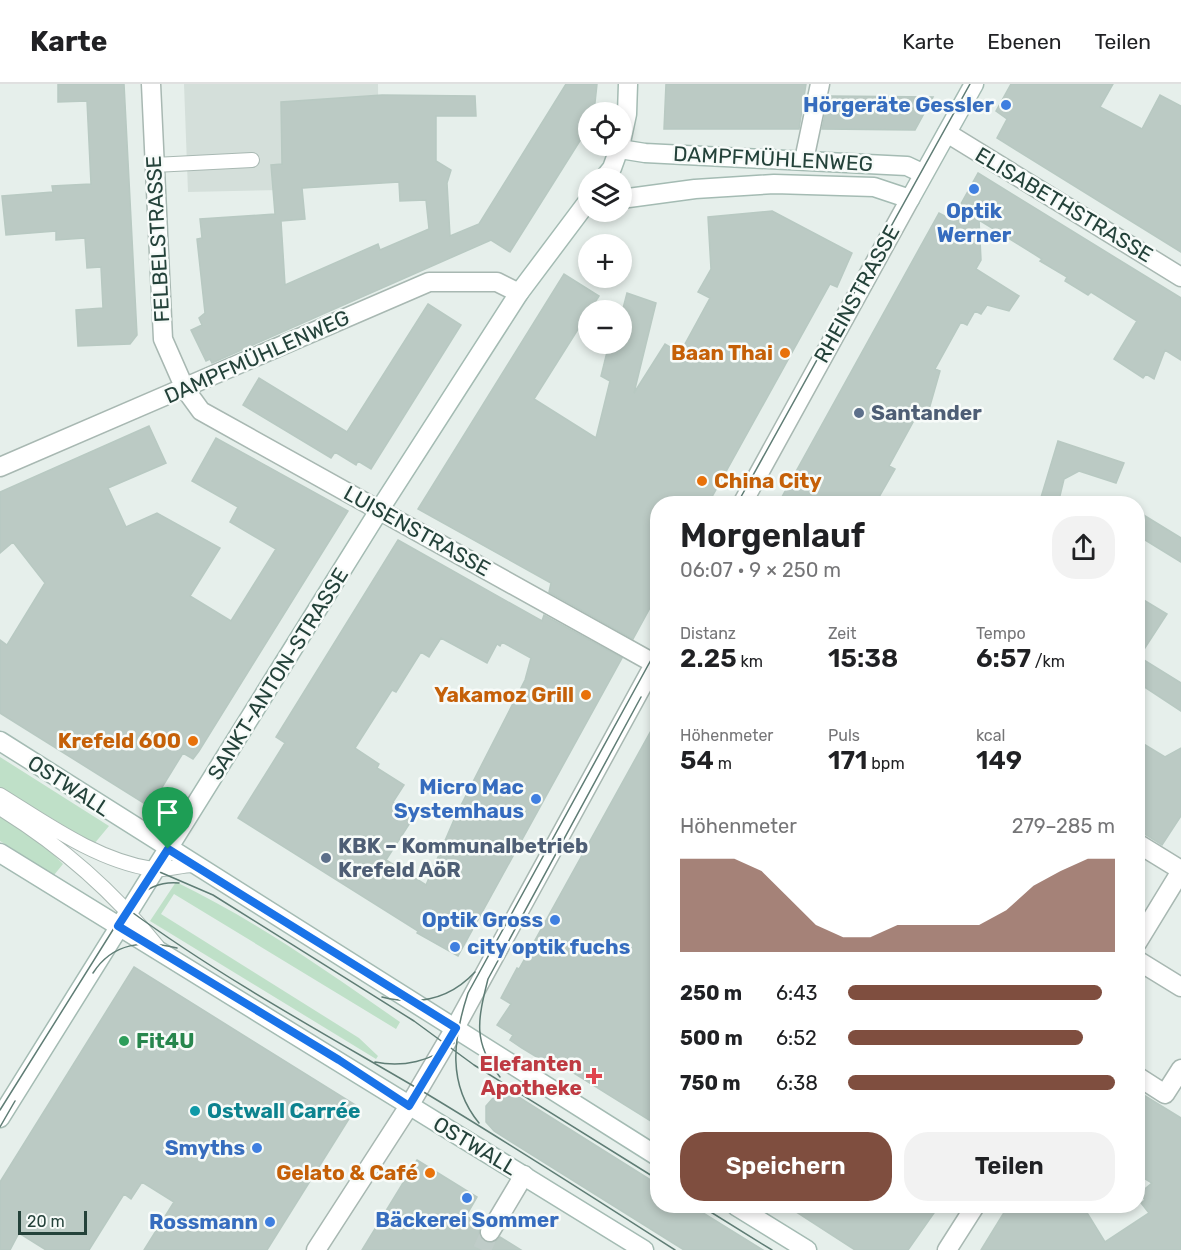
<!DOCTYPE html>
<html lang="de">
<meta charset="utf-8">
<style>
body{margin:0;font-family:Rubik,sans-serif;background:#f2f2f2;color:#202124;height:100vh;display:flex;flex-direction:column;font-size:22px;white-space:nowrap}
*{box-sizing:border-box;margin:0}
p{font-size:20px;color:#757577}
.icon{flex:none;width:33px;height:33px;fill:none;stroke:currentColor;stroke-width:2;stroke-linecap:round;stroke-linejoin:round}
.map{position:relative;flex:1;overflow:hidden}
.details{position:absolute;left:650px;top:412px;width:495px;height:717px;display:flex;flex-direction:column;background:#fff;border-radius:24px;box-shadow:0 3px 9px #0003}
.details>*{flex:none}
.fabs{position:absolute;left:578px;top:18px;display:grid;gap:12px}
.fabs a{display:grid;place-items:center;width:54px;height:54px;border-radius:50%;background:#fff;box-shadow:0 3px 9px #0003;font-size:30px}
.scale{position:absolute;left:18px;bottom:15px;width:69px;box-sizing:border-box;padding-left:6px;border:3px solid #24423a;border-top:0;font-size:16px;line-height:21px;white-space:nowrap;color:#24423a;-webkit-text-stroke:4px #f7fbf9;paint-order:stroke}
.pin{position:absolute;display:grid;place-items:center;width:51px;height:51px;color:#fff;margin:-62px -26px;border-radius:50% 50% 50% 0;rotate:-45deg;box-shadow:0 0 6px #0007}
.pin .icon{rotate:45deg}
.round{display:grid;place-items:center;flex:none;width:63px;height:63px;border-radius:24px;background:#f2f2f2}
.headline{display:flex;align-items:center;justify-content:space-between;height:102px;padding:0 30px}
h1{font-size:33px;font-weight:600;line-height:45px}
.stats{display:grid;grid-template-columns:repeat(3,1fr);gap:9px;height:102px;padding:6px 30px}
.stats div{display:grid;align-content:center}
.stats b{font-size:26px;font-weight:600}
.stats small{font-size:16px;font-weight:400}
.stats p{font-size:16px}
.chart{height:168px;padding:12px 30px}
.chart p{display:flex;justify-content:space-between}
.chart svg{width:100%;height:108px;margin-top:6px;fill:#7f4e3f;opacity:.7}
.button{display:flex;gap:12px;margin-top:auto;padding:12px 30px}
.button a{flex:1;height:69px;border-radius:24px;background:#7f4e3f;color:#fff;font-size:24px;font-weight:600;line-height:69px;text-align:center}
.button a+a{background:#f2f2f2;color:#202124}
ul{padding:0 30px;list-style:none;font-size:20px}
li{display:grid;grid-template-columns:96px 72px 1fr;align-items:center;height:45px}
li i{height:15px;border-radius:8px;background:#7f4e3f}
header{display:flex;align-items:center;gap:36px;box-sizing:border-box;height:84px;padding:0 30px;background:#fff;border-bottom:2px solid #e0e0e0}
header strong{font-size:28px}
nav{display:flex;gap:33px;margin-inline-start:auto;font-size:21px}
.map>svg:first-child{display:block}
</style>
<header>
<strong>Karte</strong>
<nav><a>Karte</a><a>Ebenen</a><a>Teilen</a></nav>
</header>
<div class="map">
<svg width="1181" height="1166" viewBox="0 0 1181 1166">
<rect width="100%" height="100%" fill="#e6efeb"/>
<path fill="#d4dfda" d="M184,0H378L379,99L282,106L188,108Z"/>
<path fill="#bfe0c8" d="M0,673L109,742L94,760L0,703Z
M0,730L40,757L63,780L54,791L0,757Z
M176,798C255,836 328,888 400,938L396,945L174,810L161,830L359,954L378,972L376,975L150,837Z"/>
<path fill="#bbcac4" stroke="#b8c9c2" stroke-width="1.5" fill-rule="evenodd" d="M58,0H124L137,251L130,260L78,262L76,226L103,224L101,183L87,184L85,154L56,156V147L6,151L2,112L53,108L52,102L91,100L87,17L58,18Z
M566,0H597L594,28H588V44L510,168L491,156L212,279L210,275L206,277L191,246L202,241L199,234L205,229L197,155L202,154L200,135L275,130L271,81L282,80L281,18L382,11L475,12L476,32H436V77L451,86L447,99L450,152L479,140ZM399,98L400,117L426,116L429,145L380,166L378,160L285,201L281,137L305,135L302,104Z
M666,0H806L799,45H664Z
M1011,0H1113L1100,23L1142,45L1160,11L1181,22V168L997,54L1007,35L996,27Z
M829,12L933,13L915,46L822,45Z
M978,89L1181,214V276L1165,266L1154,295L1146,290L1143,294L1114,275L1137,237L1091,208L1088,211L1065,197L1067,193L1040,177L1042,175L979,136L981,176L976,185L1019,212L1009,227L987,221L981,230L975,227L967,241L961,238L935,285L940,287L926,336L917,331L889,382L895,385L875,420H778L939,129L952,136Z
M772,127L852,169L837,203L830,200L708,420H657V511L633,555L549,508L551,499L418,425L564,190L599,212L534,315L596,354L610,297L601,292L609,260H621V232L627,209L656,219L634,309L665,260L680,269L710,214L698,208L711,185L708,133Z
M428,220L461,241L371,385L358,377L356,381L335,368L331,374L243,321L259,294L347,348Z
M149,342L166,379L108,404L126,443L157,429L220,464L190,512L231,537L276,465L230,438L238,423L192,397L216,354L348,427L199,667L193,675L183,669L150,723L0,629V556L7,561L45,499L13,458L0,469V408Z
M1058,357L1124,379L1116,399L1079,387L1064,395L1058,420H1039Z
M1137,427L1181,454V478L1137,451Z
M398,456L542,537L544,531L622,574L458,872L417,849L418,847L238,734L285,659L276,653ZM441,554L487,579L497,560L500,562L502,558L531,574L525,596L456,731L426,801L386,776L415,731L393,718L404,701L377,684L379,680L355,664L392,606L396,608L421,568L429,573Z
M1137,512L1167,530L1139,573L1181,599V627L1137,598Z
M657,636V1041L561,981L558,986L522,964L510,956L513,951L497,941L511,920L501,914L517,884L519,885Z
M1137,656L1165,673L1181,664V732L1162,761L1137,745Z
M134,883L357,1022L267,1166H144L174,1118L142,1098L131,1115L124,1110L89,1166H46L19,1149L10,1166H0V1098Z
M1137,1007L1181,1034V1166H981L1008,1122H1078L1086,1127L1105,1158L1149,1129L1141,1119L1145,1116L1140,1109L1152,1099L1137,1090Z
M505,1009L517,1012L657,1100V1122H692L763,1166H684L494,1047L486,1038V1022L494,1013Z
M417,1076L477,1113L466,1132L481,1141L479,1148L484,1157L495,1158L500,1153L521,1166H362Z
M787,1122H923L934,1129L908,1166H855Z"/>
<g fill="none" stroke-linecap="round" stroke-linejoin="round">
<path stroke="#bfccc8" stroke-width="18" stroke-dasharray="18 9" stroke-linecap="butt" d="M482,1166L490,1148"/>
<defs>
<path id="lane" d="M154,81L252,76
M0,711C47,740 96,776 152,785C164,787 181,781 193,781
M0,724C60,761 113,807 157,862"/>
<path id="street" d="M151,0L163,255L185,305L201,327L657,581
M947,49L1181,193
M804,76L820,0
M0,383L429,198H497L519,209
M742,420L910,115
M1137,759L1181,786
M1137,859L1181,787
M1137,876L1181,903
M1137,992L1165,1010L1181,985
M490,1148L524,1091
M316,1166L409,1022L455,944L657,575
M947,1166L975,1122"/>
<path id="secondary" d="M621,58L627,30L628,0
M620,65L645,69L907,82L924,90
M604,94L612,84L620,62
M621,115L695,105L774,100L874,103L910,115L974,0
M0,657L657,1072
M0,769L644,1166
M0,1034L380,425L519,209L588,117
M736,1122L807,1166"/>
</defs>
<use href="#lane" stroke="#a8b8b2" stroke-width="16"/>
<use href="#street" stroke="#a8b8b2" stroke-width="21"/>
<use href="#secondary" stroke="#a4bbb3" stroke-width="21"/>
<use href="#lane" stroke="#fff" stroke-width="14"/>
<use href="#street" stroke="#fff" stroke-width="18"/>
<use href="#secondary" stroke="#fff" stroke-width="18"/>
<path stroke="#5f7d75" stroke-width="1.5" d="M737,420L970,0
M155,786L213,811L414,937L474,981L657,1095
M129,826C222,894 323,949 422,1007C507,1058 591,1112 675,1166
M93,889C113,858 144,856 177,864
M382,913C418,922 449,916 475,888
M375,978C403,984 431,977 454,959
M500,993C472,958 478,935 488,895L641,613
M0,1026L131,817C147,805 159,797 179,799
M479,1039C447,1000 453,955 468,909L657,565
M0,1043L15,1017
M701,1122L772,1166"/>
</g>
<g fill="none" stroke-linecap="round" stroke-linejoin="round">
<defs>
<path id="route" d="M168,765L456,944L409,1022L339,976L118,842Z"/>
</defs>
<use href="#route" stroke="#fff" stroke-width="12"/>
<use href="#route" stroke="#1a73e8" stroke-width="8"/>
</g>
<g fill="#3f7fe0" stroke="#f7fbf9" stroke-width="2">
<circle cx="1006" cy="21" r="6"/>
<circle cx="974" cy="105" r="6"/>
<circle cx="536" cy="715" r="6"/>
<circle cx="555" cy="836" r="6"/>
<circle cx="455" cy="863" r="6"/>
<circle cx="257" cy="1064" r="6"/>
<circle cx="467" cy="1114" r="6"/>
<circle cx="270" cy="1138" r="6"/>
</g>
<g fill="#e8710a" stroke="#f7fbf9" stroke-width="2">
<circle cx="785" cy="269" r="6"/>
<circle cx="702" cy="397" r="6"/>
<circle cx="586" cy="611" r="6"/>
<circle cx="193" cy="657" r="6"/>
<circle cx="430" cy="1089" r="6"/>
</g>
<g fill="#5c6f8a" stroke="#f7fbf9" stroke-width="2">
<circle cx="859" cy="329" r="6"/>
<circle cx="326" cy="774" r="6"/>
</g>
<circle fill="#2e9e5b" stroke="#f7fbf9" stroke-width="2" cx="124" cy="957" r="6"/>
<path fill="#e0444e" stroke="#f7fbf9" stroke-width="2" d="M591 983h6v6h6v6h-6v6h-6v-6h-6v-6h6z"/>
<circle fill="#0f9aa8" stroke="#f7fbf9" stroke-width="2" cx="195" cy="1027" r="6"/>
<g text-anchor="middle" stroke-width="5" stroke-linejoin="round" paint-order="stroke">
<g font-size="21" font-weight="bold" fill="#366cbe" stroke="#f7fbf9" text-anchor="end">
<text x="994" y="28">Hörgeräte Gessler</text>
<text x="974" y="134" text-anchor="middle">Optik<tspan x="974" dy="24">Werner</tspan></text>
<text x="524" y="710">Micro Mac<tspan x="524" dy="24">Systemhaus</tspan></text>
<text x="543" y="843">Optik Gross</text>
<text x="467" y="870" text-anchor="start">city optik fuchs</text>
<text x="245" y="1071">Smyths</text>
<text x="467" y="1143" text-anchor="middle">Bäckerei Sommer</text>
<text x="258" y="1145">Rossmann</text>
</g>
<g font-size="21" fill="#24423a" stroke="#f7fbf9">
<text transform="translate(773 75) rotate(3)" y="7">DAMPFMÜHLENWEG</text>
<text transform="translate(1064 121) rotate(31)" y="7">ELISABETHSTRASSE</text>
<text transform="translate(158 155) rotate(-93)" y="7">FELBELSTRASSE</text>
<text transform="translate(857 210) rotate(-61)" y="7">RHEINSTRASSE</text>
<text transform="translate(257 273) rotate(-24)" y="7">DAMPFMÜHLENWEG</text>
<text transform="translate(417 447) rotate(29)" y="7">LUISENSTRASSE</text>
<text transform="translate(278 590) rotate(-58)" y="7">SANKT-ANTON-STRASSE</text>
<text transform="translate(69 702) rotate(33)" y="7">OSTWALL</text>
<text transform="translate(475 1062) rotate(31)" y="7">OSTWALL</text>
</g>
<g font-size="21" font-weight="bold" fill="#c56008" stroke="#f7fbf9" text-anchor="end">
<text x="773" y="276">Baan Thai</text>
<text x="714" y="404" text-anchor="start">China City</text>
<text x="574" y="618">Yakamoz Grill</text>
<text x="181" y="664">Krefeld 600</text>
<text x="418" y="1096">Gelato &amp; Café</text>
</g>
<g font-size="21" font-weight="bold" fill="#4e5e75" stroke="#f7fbf9" text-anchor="start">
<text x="871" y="336">Santander</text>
<text x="338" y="769">KBK – Kommunalbetrieb<tspan x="338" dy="24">Krefeld AöR</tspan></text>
</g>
<g font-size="21" font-weight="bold" fill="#27864d" stroke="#f7fbf9" text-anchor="start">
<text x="136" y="964">Fit4U</text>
</g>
<g font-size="21" font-weight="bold" fill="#be3a42" stroke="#f7fbf9" text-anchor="end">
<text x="582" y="987">Elefanten<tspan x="582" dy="24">Apotheke</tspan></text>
</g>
<g font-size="21" font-weight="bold" fill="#0d838f" stroke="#f7fbf9" text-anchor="start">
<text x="207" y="1034">Ostwall Carrée</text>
</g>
</g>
</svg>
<div class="fabs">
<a><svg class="icon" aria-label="locate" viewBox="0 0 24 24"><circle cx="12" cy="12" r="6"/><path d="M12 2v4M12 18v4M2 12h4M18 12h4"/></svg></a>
<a><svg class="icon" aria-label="layers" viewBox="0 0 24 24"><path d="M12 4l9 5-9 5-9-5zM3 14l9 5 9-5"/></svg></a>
<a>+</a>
<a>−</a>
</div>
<div class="scale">20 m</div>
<div class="pin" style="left:168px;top:765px;background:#1e9e55"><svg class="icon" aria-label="arrive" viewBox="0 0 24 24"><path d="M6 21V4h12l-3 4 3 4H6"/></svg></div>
<section class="details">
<div class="headline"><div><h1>Morgenlauf</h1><p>06:07 · 9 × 250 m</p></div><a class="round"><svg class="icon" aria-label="share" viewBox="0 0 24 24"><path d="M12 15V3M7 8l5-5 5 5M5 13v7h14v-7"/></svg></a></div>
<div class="stats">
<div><p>Distanz</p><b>2.25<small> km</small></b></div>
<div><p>Zeit</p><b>15:38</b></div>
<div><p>Tempo</p><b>6:57<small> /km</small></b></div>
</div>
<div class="stats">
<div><p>Höhenmeter</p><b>54<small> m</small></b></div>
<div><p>Puls</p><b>171<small> bpm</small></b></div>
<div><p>kcal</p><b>149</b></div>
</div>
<div class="chart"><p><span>Höhenmeter</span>279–285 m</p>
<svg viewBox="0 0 160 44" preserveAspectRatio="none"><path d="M0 44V6L10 6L20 6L30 11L40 22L50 33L60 38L70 38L80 33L90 33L100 33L110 33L120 27L130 17L140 11L150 6L160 6V44z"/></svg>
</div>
<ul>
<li><b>250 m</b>6:43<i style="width:95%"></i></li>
<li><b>500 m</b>6:52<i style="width:88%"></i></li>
<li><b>750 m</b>6:38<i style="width:100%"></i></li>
</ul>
<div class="button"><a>Speichern</a><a>Teilen</a></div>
</section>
</div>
